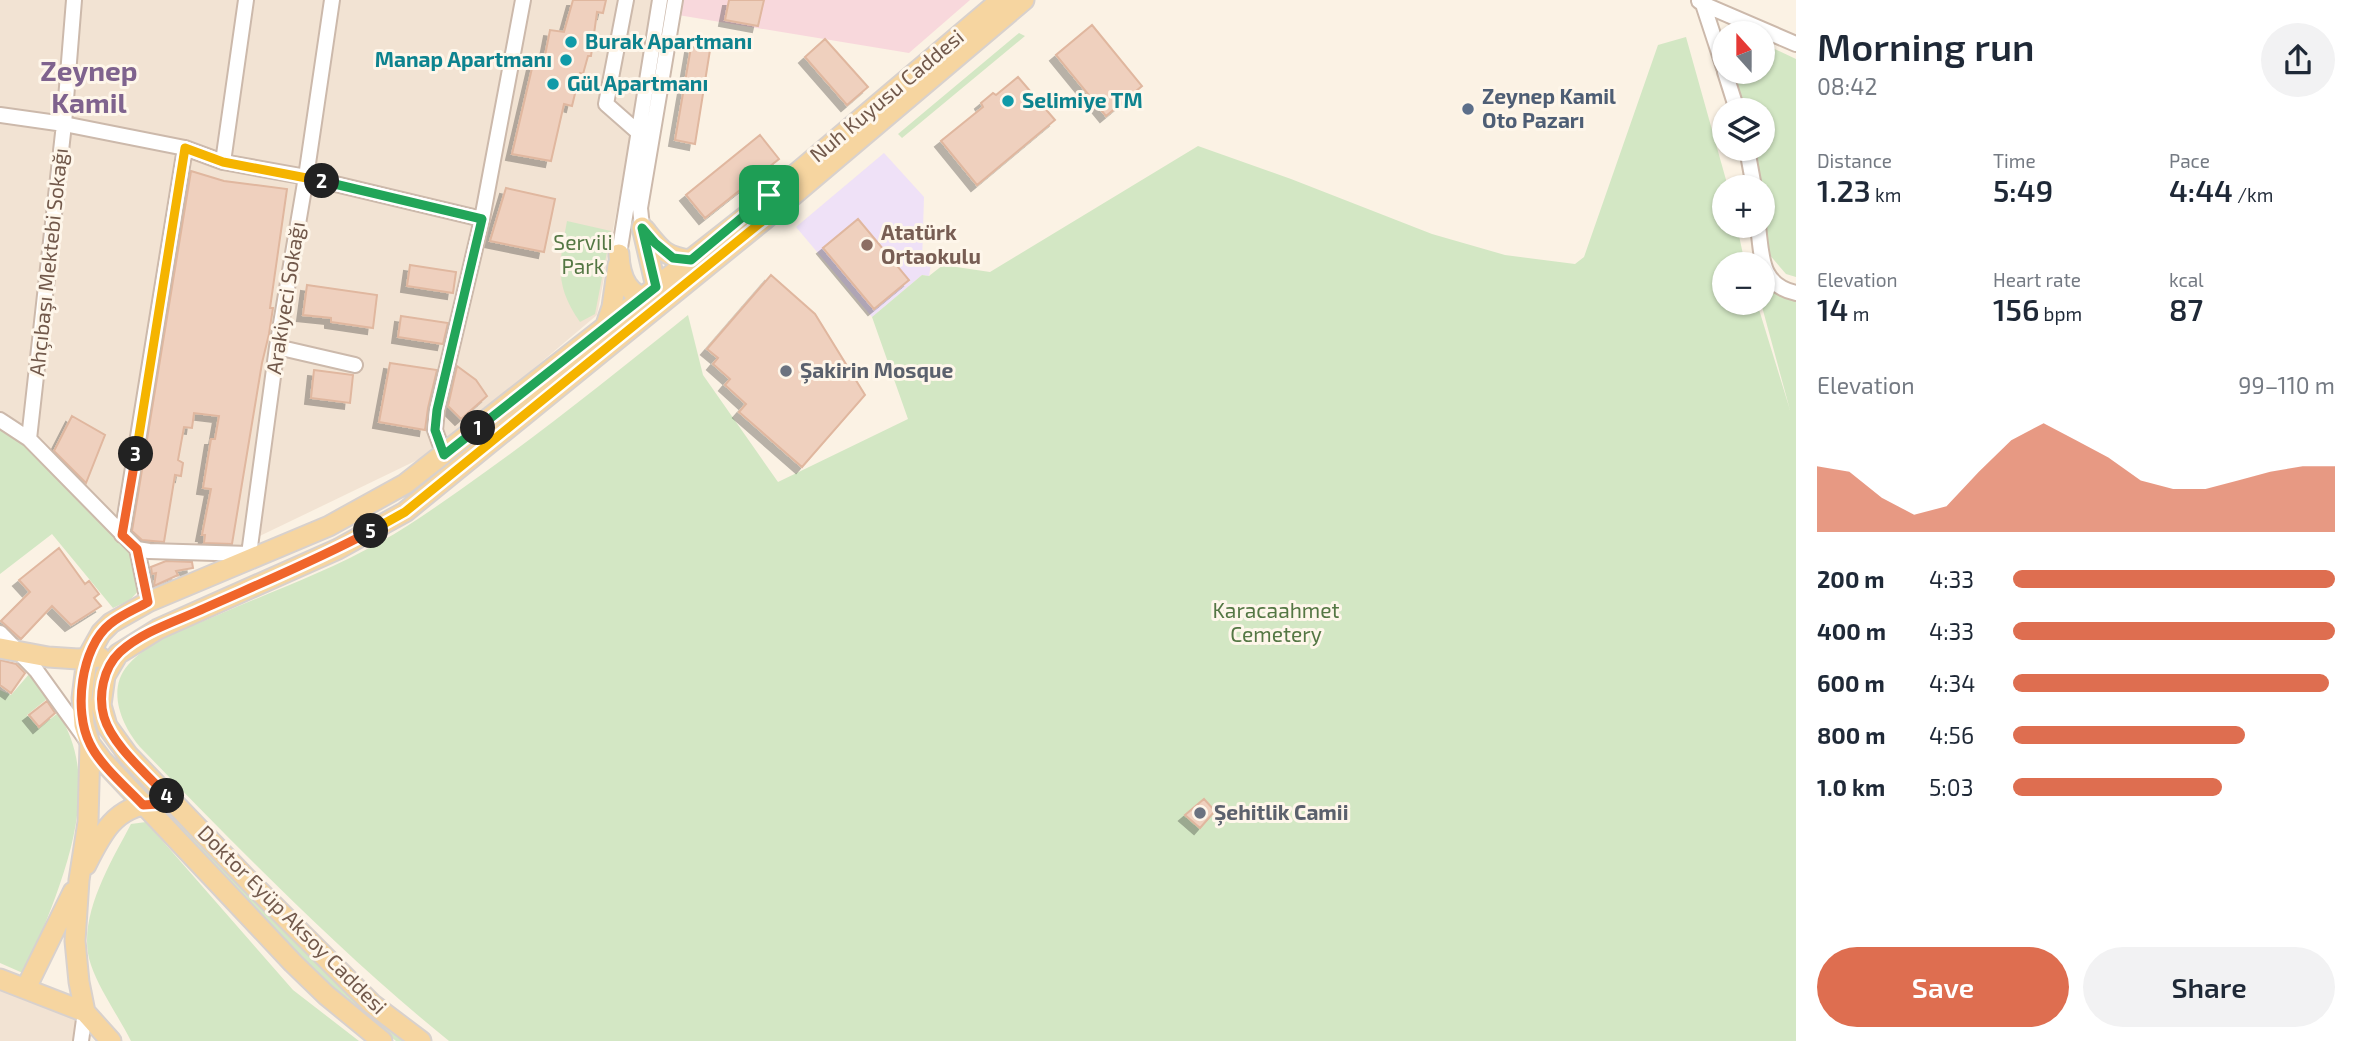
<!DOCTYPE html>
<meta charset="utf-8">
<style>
body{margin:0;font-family:"Exo 2",sans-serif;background:#f2f2f3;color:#1f2937;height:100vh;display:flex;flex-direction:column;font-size:26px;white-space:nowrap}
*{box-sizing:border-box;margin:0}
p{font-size:23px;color:#747a83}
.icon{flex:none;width:38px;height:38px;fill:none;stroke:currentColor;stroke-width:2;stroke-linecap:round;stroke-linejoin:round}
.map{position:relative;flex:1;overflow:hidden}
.drawer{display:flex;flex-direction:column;background:#fff;width:560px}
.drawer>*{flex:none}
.needle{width:46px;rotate:339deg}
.buttons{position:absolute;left:1712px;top:21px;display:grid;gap:14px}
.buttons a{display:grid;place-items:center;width:63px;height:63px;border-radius:50%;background:#fff;box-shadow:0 2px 5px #0004;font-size:35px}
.pin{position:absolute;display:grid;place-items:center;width:60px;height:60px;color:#fff;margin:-30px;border-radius:14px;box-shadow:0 4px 10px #0006}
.km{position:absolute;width:35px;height:35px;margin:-18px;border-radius:50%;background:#222;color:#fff;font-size:19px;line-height:35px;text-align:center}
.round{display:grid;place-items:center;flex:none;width:74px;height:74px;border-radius:37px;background:#f2f2f3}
.head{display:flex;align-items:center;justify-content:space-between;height:119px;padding:0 21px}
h1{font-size:38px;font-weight:600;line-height:52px}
.stats{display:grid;grid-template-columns:repeat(3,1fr);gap:10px;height:119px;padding:7px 21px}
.stats div{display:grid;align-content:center}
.stats b{font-size:30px;font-weight:600}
.stats small{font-size:19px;font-weight:400}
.stats p{font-size:19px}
.chart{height:196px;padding:14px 21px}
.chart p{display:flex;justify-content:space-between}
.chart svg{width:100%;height:126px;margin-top:7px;fill:#de6e50;opacity:.7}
.cta{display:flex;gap:14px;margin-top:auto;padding:14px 21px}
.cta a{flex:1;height:80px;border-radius:42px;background:#de6e50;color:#fff;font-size:28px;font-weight:600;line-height:80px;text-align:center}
.cta a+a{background:#f2f2f3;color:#1f2937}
ul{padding:0 21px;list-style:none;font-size:23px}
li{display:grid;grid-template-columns:112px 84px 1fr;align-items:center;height:52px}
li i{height:18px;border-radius:9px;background:#de6e50}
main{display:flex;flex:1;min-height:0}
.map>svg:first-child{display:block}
</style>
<main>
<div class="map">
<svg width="1796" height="1041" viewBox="0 0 1796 1041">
<defs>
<filter id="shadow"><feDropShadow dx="-6" dy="6" stdDeviation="0" flood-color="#0004"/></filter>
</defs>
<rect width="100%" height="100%" fill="#fbf2e4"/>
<path fill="#f2e3d3" d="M0,0H656L597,315L436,451L233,549L137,545L0,421Z
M0,976L86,1012L84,1041H0Z"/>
<path fill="#efe1f7" d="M884,153L924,197L922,263L931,265L929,276L922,275L872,317L796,227Z"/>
<path fill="#f8d8dc" d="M682,0H970L909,53L678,15Z"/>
<path fill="#d3e7c4" d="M1019,33L1025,36L902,138L898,134Z
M1686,37L1728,187H1724V226H1737L1745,264H1724V303H1757L1790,410L1761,303L1762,291L1773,289L1796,295V1041H449C339,952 239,849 140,747C122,726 106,690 128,665C151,639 188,628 220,614C273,591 329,571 380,542C408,527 434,508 460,490C539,435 613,375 688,315L703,375L778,482L908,419L872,317L922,275L929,276L943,265L990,272L1198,146L1291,179L1432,234L1505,255L1575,264L1584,257L1658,45Z
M1762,43L1796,59V277L1786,274L1768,253L1756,149H1762V110H1744L1731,72H1762Z
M567,221L611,231L595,314L580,322C554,285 559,264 567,221Z
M0,421L137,545L140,589L130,600L113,608L52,534L0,574Z
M30,673L47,699L27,715L39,728L58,713C109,790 55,897 25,974L0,963V690L11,695Z
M167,817L179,819L411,1041H396C312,974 240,895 167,817Z
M146,822L293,990L359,1041H131C120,1019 98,987 91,965C75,920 111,862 131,824Z"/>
<path fill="#efd0be" stroke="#e0b79f" stroke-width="2" filter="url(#shadow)" d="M573,0H606L603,13L597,12L591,56H588L583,74L580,73L572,106L564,104L551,161L512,154L533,64L543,66L550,30L564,32Z
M729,0H764L758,26L725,20Z
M1092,25L1142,86L1106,116L1056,55Z
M825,39L868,87L847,105L805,57Z
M691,47L710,50L695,144L675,140Z
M1018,77L1055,120L977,185L941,141L983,107L981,103L993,93L996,95Z
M760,135L779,159L705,218L686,195Z
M191,171L224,181L287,189L270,308H273L269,334L262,363L232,544L204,543L205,535H202L211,489L203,488L211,439H215L219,416L194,413L192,428L184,427L178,460L183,463L181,476L175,475L164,542L142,540L132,531Z
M506,188L555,199L544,252L490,241Z
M858,219L909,280L874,309L823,248Z
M410,265L456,272L453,293L407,286Z
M771,275L815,314L865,395L802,467L739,412L746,404L725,385L730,379L713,364L718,358L707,349Z
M307,285L377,295L373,328L331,322V318L303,315Z
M401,316L448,323L443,344L398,337Z
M390,363L437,370L428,408L425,430L379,422Z
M457,366L476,380L487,396L461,419L448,406Z
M314,370L353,375L350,403L311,398Z
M72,416L105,435L86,483L54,451Z
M59,548L85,584L89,581L99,594L94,598L101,606L71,625L52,606L21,639L1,621L30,592L19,580Z
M166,561L192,562L193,568L176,571L178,575L154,586L156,573L152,574L151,567Z
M0,660L16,664L25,673L11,693L0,685Z
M47,701L55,713L39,727L29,715Z
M1204,799L1215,811L1200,828L1185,815Z"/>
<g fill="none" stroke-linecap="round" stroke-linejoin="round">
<defs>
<path id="minor" d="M626,0L606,104L639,133
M1699,1L1703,4L1724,68
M1703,4L1796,44
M1725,72L1737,110
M0,115L64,124L185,148L223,162L306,177L482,219
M1747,149L1754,187
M223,162L246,0
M1758,226C1762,257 1760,285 1796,293
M642,227L640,208L675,0
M619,254L660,0
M277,347L355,365
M0,420L29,439L137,549L149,551L249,554L250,558
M29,439L64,124L74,0
M444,455L435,430L437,410L482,219L523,0
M122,535L185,148
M137,549L148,602
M249,554L277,347L306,177L332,0
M0,633L36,670L85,738
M81,1041L85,1012"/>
<path id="major" d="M642,227L656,287V298
M645,230C661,250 665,257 691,260
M619,254C620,278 628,297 654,300
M605,328L612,307L618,265
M0,648L48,657L78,659L100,657
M86,865C101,835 115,806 152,804
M0,979L85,1012L111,1041
M26,988L73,892
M85,1012L79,982L75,941L79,880L88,822L90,744
M382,1041L326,995L293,963L102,760L90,744L84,725L82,698L87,658L101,633L111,623L148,602L329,526L405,484L746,216L1001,0
M421,1041L372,1004L248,880L128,755L107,726L101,705L105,676L118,654L158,629L338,549L405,512L765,219L1024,0"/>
</defs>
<use href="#minor" stroke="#ccb9ab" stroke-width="18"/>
<use href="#major" stroke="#d8d1cd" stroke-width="23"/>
<use href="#minor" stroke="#fff" stroke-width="14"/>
<use href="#major" stroke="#f6d5a0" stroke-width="19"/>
</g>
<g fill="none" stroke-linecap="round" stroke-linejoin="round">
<defs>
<path id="split-1" d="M478,428L656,287L642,228L655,243L673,258L691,260L769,195"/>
<path id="split-2" d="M322,181L482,219L437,410L435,430L444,455L478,428"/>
<path id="split-3" d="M136,454L185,148L223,162L322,181"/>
<path id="split-4" d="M136,454L122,535L137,549L148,602C136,609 121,615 110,624C81,647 73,711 90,744C100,765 127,788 143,805L174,803L167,796"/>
<path id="split-5" d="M167,796C147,774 112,745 104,717C98,696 103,668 120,652C143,631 177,621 205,608C261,583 317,560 371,531"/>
<path id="split-6" d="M371,531L405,512L765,219L769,195"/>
</defs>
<use href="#split-1" stroke="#fff" stroke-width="14"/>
<use href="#split-2" stroke="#fff" stroke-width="14"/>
<use href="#split-3" stroke="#fff" stroke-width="14"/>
<use href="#split-4" stroke="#fff" stroke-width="14"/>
<use href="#split-5" stroke="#fff" stroke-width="14"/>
<use href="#split-6" stroke="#fff" stroke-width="14"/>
<use href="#split-1" stroke="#22a559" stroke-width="9"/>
<use href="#split-2" stroke="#22a559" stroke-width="9"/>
<use href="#split-3" stroke="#f5b400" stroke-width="9"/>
<use href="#split-4" stroke="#f0652b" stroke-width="9"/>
<use href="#split-5" stroke="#f0652b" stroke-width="9"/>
<use href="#split-6" stroke="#f5b400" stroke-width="9"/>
</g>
<g fill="#0f9aa8" stroke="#fef6ea" stroke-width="2.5">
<circle cx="571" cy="42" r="7"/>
<circle cx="566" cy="60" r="7"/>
<circle cx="553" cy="84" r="7"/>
<circle cx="1008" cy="101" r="7"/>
</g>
<circle fill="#5c6f8a" stroke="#fef6ea" stroke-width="2.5" cx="1468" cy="109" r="7"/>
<circle fill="#8d6e63" stroke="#fef6ea" stroke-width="2.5" cx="867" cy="245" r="7"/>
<g fill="#6b7280" stroke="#fef6ea" stroke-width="2.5">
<circle cx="786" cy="371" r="7"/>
<circle cx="1200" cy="813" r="7"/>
</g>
<g text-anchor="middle" stroke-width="6" stroke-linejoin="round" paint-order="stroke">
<g font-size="21" font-weight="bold" fill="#0d838f" stroke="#fef6ea" text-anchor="start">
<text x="585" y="49">Burak Apartmanı</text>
<text x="552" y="67" text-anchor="end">Manap Apartmanı</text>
<text x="567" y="91">Gül Apartmanı</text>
<text x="1022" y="108">Selimiye TM</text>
</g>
<g font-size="21" fill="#72594b" stroke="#fef6ea">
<text transform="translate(887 96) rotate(-40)" y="7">Nuh Kuyusu Caddesi</text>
<text transform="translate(49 262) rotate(-84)" y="7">Ahçıbaşı Mektebi Sokağı</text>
<text transform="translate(286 298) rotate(-81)" y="7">Arakiyeci Sokağı</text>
<text transform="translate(292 920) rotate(45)" y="7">Doktor Eyüp Aksoy Caddesi</text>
</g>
<g font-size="21" font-weight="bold" fill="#4e5e75" stroke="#fef6ea" text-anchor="start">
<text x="1482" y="104">Zeynep Kamil<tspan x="1482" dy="24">Oto Pazarı</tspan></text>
</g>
<g font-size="21" font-weight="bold" fill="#785e54" stroke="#fef6ea" text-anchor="start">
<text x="881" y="240">Atatürk<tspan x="881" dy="24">Ortaokulu</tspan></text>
</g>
<g font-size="21" fill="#547744" stroke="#fef6ea">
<text x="583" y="250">Servili<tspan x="583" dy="24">Park</tspan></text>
<text x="1276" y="618">Karacaahmet<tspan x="1276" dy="24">Cemetery</tspan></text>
</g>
<g font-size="21" font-weight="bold" fill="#5b616d" stroke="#fef6ea" text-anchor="start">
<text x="800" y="378">Şakirin Mosque</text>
<text x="1214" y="820">Şehitlik Camii</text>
</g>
<g font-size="28" font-weight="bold" fill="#7f638e" stroke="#fef6ea">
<text x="89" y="81">Zeynep<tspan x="89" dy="32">Kamil</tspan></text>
</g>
</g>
</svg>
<div class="buttons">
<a><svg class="needle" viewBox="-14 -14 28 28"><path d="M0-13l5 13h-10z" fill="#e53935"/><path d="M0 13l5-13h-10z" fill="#747a83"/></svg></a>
<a><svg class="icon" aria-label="layers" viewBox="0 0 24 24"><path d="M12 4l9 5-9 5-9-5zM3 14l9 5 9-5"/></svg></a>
<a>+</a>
<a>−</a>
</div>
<div class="pin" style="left:769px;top:195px;background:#1e9e55"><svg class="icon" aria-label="arrive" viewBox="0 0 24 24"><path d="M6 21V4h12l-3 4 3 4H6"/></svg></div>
<b class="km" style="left:478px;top:428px">1</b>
<b class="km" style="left:322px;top:181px">2</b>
<b class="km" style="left:136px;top:454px">3</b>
<b class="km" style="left:167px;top:796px">4</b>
<b class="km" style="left:371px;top:531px">5</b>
</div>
<section class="drawer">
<div class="head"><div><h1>Morning run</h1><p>08:42</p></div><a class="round"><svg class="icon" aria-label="share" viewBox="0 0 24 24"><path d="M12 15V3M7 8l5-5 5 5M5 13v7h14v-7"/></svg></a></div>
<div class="stats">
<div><p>Distance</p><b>1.23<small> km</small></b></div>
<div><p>Time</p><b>5:49</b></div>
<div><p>Pace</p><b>4:44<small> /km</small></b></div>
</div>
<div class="stats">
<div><p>Elevation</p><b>14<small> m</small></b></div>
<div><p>Heart rate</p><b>156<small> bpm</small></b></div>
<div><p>kcal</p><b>87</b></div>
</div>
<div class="chart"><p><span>Elevation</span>99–110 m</p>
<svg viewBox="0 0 160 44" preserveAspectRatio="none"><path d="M0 44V21L10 23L20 32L30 38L40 35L50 23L60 12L70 6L80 12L90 18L100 26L110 29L120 29L130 26L140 23L150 21L160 21V44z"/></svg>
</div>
<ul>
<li><b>200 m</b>4:33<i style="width:100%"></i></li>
<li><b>400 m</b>4:33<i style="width:100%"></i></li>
<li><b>600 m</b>4:34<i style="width:98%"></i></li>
<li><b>800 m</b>4:56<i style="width:72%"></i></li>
<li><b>1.0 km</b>5:03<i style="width:65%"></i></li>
</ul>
<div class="cta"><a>Save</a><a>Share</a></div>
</section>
</main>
